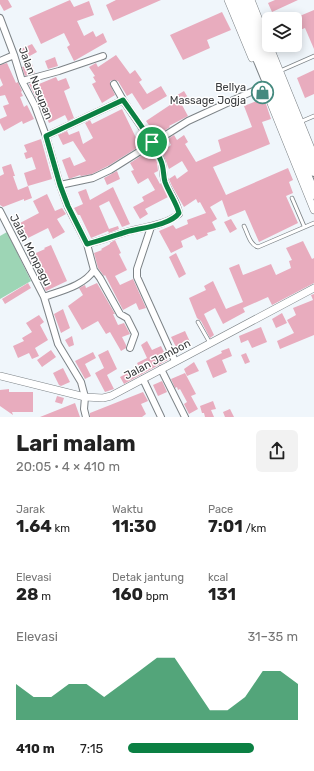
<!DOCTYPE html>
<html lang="id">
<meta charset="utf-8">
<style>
body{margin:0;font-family:Rubik,sans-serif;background:#f2f2f2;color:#222;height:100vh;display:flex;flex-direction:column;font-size:15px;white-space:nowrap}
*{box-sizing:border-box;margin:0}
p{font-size:13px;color:#767676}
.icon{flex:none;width:22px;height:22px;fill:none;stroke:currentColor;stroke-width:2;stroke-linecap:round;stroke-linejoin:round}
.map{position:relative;height:417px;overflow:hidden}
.panel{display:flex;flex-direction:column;background:#fff;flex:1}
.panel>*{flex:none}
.buttons{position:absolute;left:262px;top:12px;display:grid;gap:8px}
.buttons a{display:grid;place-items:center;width:40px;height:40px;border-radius:6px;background:#fff;box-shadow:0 2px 10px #0003;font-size:20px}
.pin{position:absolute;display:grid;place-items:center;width:34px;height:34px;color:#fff;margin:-17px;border:2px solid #fff;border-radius:50%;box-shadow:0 1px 4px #0007}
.round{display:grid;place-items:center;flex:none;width:42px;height:42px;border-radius:6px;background:#f2f2f2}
.overview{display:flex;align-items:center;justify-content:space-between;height:68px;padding:0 16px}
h1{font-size:22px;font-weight:700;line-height:30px}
.figures{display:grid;grid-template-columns:repeat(3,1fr);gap:6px;height:68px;padding:4px 16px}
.figures div{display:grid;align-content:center}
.figures b{font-size:17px;font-weight:700}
.figures small{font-size:11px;font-weight:400}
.figures p{font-size:11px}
.chart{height:112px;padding:8px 16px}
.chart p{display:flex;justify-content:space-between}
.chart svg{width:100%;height:72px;margin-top:4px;fill:#0b8043;opacity:.7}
ul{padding:0 16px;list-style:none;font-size:13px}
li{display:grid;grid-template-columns:64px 48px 1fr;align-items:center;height:30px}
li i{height:10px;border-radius:5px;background:#0b8043}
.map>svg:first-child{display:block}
</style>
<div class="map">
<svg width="314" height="417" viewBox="0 0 314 417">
<rect width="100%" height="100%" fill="#f0f6fb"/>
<path fill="#9dd5b5" d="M7,232L31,281L0,299V236Z"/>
<path fill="#e8acbe" d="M0,0H8L12,7L4,11L0,4Z
M70,0L74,7L89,1L94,15L77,21L84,36L93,31L96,37L103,33L107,42L74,61L67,47L70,45L64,33L41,44L29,18Z
M116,0H161L113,21L106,5Z
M275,0H298L272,12L268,3Z
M314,10V49L305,28L295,32V18Z
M222,12L231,30L207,40L210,48L183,60L170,35Z
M32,44L37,52L26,58L21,49Z
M116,55L130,74L135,70L142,80L139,82L147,94L161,86L167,96L143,110L132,93L127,96L118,81L114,80L110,81V84L115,95L102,103L92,84L96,82L93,77L95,76L89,67L96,63L98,67Z
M55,57L58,66L48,69L45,61Z
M7,63L16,83L18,82L22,91L21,92L23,96L20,97L24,107L27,105L34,119L23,124L22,121L4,131L0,123V119L7,116L3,106L9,104L5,95L0,96V87L3,85L0,78V65Z
M32,64L35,73L25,76L22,67Z
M314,70V94L305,98L297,78Z
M56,77L58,81L66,78L70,88L64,91L74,118L68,121L65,115L49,123L38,98H36L29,84L38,81L39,84Z
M184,91L190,101L182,105L188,116L169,126L170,127L154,137L151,133L153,131L146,121L176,101L174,97Z
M264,98L271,119L262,122L270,144L213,167L226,195L288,168L293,180L289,182L293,193L286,196L298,223L259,242L245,210L228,217L222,200L210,207L217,219L212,222L216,230L207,233L208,235L197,240L194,235L181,241L183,247L171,253L159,231L173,225L176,229L188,224L187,220L206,213L200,202L198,203L196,199L184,207L172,186L169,179L175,175L177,179L188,171L182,161L169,169L162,151L171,145L168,139L174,135L177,140L184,135L188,142L185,144L196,162L221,151L218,140L252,127L244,106Z
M122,109L140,146L108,166L92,174L81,176L80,175L69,179L62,160L70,157L74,166L86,161L73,141L63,145L58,135L67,131L69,135L79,131L83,144L93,138L85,123L90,120L92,124Z
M41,139L52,179L28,186L24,173L36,169L32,157L26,159L24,153L27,152L24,145Z
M147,152L150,156H154L157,162L158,171L154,173L160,184L161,183L168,197L145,209L148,214L140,219L133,207L144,201L142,197L155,190L148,178L138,184L131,171L134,170L130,163Z
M11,164L15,176H13L18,190L28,186L32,198L24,201V199L3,207L0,205V176L4,174L2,167Z
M117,171L120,179L107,185L104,178Z
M113,187L130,224L122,227L109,201L99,206L109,229L118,226L119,229L109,233L108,231L91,238L80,215H78L74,208L83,204L78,192L86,189L90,200Z
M47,194L55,211L62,208L66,214L57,219L65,232L53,239L48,228L28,238L20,223L39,213L33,201Z
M231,219L237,229L230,233L224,222Z
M115,240L121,253L119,254L127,270L115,276L120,285L133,279L146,308L139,310L136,303L123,310L105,275L104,276L98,268L94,253L102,250L101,249L110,244V243Z
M303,241L312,259L314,258V283L272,305L268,297L243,308L245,312L223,324L215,308L204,314L214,335L210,338L201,321L197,318L189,298L206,290L204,286L213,281L226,309L243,302L229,268L239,264L243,275L271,264L276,275L291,268L289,261L292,260L286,248Z
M51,245L67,281L46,291L41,281L44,280L35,261L31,262L29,256L45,249L44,248Z
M176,253L186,274L179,278L169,257Z
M28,283L31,288L5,304L2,299Z
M97,283L115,314H113L118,325L124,323L130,334L122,337L126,345V348L121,351L110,332L106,334L98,321L82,330L68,306L83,295L79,288L85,285L86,288Z
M314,294V335L280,349L277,341L294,333L287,320L296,315L293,308L313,300L311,295Z
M63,309L70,328L61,333L54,314Z
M282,313L287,323L276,328L272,319Z
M39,315L44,322L40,325L48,340L35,348L39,356L32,359L29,353L18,358L13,346L24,341L22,338L32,332L26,323Z
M261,327L267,342L252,348L248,340L241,343L239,336Z
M185,331L191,344L178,351L171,337Z
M72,336L74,345L69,347L65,340Z
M147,341L152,350L161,346L168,360L124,384L120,377L139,367L137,363L147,358L141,345Z
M229,348L232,356L222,360L227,372L213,378L206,361L222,353L221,351Z
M51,350L56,357L42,367L37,360Z
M108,350L117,369L107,375L114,389L105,392L95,373L104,368L98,355Z
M93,352L96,358L85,364L91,376L85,379L75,361Z
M246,353L250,362L245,364L241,355Z
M194,362L199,371L187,376L184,369Z
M63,368L70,382L61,386L59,385L53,373Z
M185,373L196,394L191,396L198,409L189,414L184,404L187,402L180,389L178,390L177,387L175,388L171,379Z
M162,381L167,392L158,396L153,385Z
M9,389V392H33V412H12L13,415L0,406V390Z
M143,392L148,401L141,404L146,414L142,417H90V413Z
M57,396L64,398L62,404L55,402Z
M213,401L216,409L211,410L214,417H205L204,413H202L200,406Z
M75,403L80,417H40Z
M230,409L234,417H225L223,412Z"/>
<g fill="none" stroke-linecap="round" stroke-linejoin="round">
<defs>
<path id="service" d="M280,71L314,56
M300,122L314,116
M292,198L304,226
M244,226C248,234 250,245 258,247L314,223
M198,322L210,343"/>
<path id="minor" d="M0,18L14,55L22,81L35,106L46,136L60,185L68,207L87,244L94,270C84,286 60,291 44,297L58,344L81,382L85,397L84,409L86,417
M0,61L14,55
M22,81L59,71L103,56
M114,84L123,100
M46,136L123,100C136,120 151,138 161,160C164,168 162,176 166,184C170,194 178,203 179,214C164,226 143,227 126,232C113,236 100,241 87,244
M60,185L93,178L110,170L188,121L264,86
M0,211L44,297
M151,227L137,269V277L175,361
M94,270L100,278L120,314L127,318L135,334L130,348
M161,369L185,417
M143,379L161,417"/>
<path id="tertiary" d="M228,0L252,58
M251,0L269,45
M269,45L314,156
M264,86L314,210
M0,376L85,397L103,398L111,396L314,288"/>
<path id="trunk" d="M234,0L314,194
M244,0L314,171"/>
</defs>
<use href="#service" stroke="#7d8387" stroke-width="4.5"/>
<use href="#minor" stroke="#7d8387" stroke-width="8"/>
<use href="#tertiary" stroke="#7d8387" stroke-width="8"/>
<use href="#trunk" stroke="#7d8387" stroke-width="12"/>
<use href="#service" stroke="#fff" stroke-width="3"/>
<use href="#minor" stroke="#fff" stroke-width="6"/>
<use href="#tertiary" stroke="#fff" stroke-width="7"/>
<use href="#trunk" stroke="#fff" stroke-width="10"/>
</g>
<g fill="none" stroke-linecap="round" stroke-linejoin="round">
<defs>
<path id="route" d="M123,100C137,120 152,139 161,161C164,168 163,175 165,182C169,193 176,202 179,213C171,225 140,228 126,232C113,236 100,241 87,244L68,206L60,185L46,136Z"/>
</defs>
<use href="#route" stroke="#fff" stroke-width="8"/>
<use href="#route" stroke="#0b8043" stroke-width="5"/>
</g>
<defs>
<symbol id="shop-ring" viewBox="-11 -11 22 22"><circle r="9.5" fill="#fff" stroke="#458a7f" stroke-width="1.5"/><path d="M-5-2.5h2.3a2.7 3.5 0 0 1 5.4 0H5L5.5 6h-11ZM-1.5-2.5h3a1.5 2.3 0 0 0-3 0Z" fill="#458a7f"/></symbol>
</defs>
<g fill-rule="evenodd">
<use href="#shop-ring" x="250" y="80" width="25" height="25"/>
</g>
<g text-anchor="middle" stroke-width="3" stroke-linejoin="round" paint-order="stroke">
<g font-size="11" fill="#3a3c3e" stroke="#fff">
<text transform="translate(36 83) rotate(69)" y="4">Jalan Nusupan</text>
<text transform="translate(31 250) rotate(63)" y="4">Jalan Monpagu</text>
<text transform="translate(157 359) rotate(-28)" y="4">Jalan Jambon</text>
</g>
<g font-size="11" fill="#3a3c3e" stroke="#fff" text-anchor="end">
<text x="246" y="91">Bellya<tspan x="246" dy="13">Massage Jogja</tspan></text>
</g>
</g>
</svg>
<div class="buttons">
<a><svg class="icon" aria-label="layers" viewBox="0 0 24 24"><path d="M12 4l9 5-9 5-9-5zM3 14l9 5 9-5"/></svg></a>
</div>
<div class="pin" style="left:152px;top:142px;background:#1e9e55"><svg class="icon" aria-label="arrive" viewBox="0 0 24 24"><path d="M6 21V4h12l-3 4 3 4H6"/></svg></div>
</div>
<section class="panel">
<div class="overview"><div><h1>Lari malam</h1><p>20:05 · 4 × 410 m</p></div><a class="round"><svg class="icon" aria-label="share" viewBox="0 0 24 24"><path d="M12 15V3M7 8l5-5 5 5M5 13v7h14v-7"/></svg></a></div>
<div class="figures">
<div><p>Jarak</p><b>1.64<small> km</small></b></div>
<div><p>Waktu</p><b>11:30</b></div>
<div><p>Pace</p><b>7:01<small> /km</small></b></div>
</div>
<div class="figures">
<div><p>Elevasi</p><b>28<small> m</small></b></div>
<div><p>Detak jantung</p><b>160<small> bpm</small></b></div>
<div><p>kcal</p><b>131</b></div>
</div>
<div class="chart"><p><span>Elevasi</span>31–35 m</p>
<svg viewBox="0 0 160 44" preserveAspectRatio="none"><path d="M0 44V22L10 30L20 30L30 22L40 22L50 30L60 22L70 14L80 6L90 6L100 22L110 38L120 38L130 30L140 14L150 14L160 22V44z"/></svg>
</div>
<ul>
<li><b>410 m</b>7:15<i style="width:74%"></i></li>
</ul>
</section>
